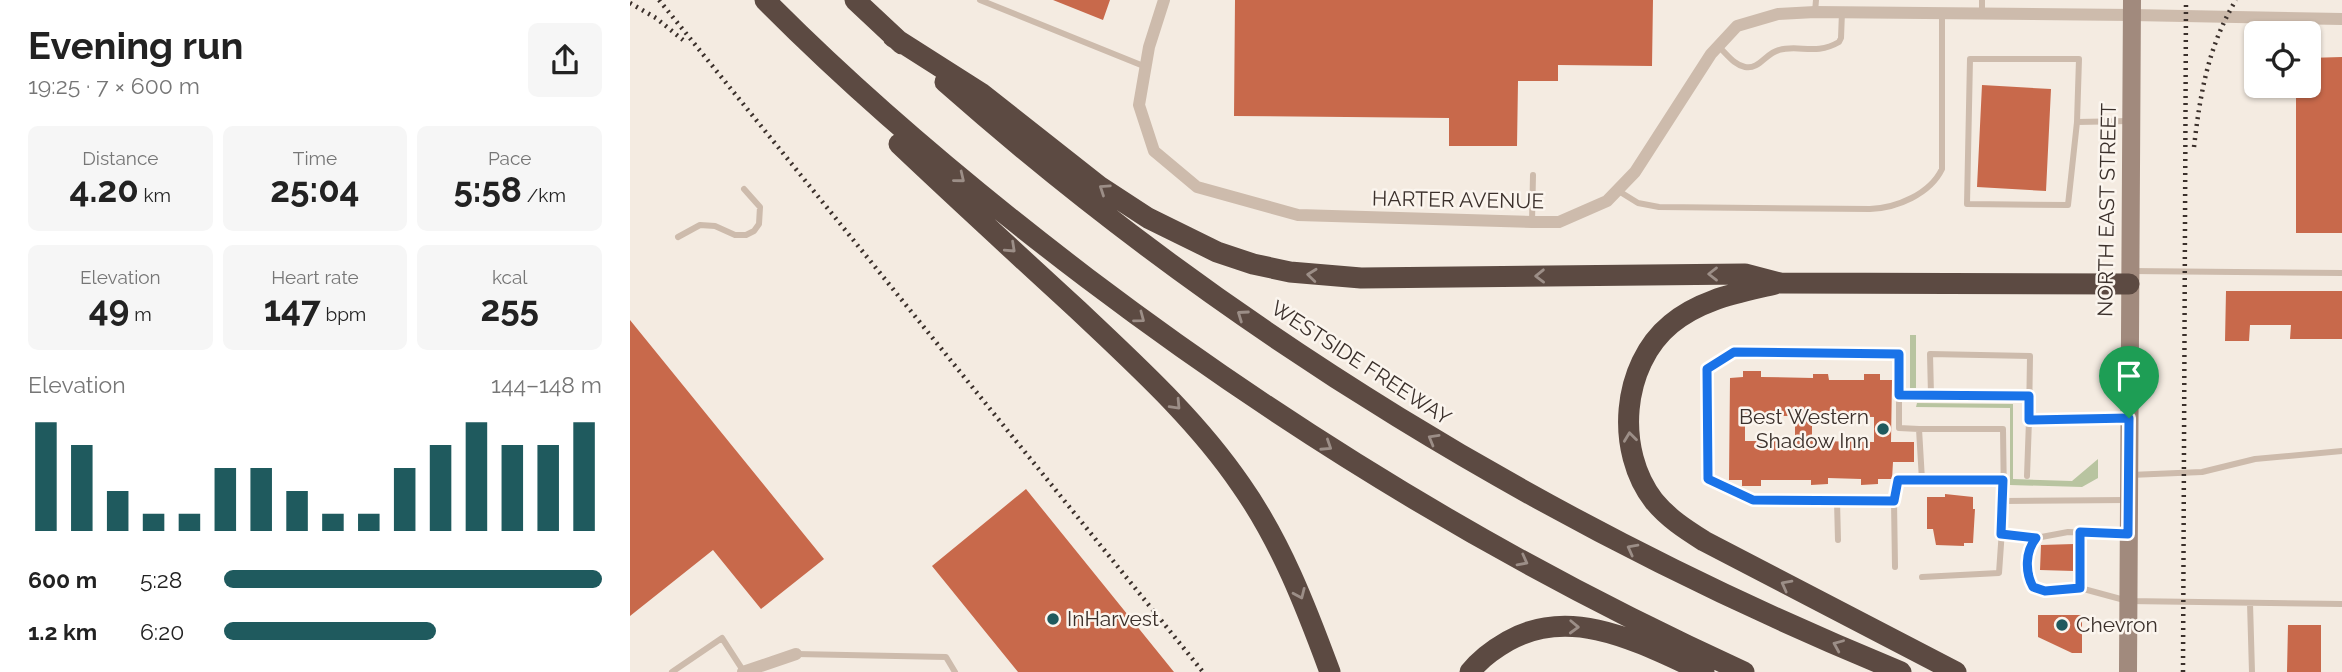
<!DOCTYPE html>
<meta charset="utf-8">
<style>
body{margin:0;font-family:Raleway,sans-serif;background:#f6f6f6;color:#222;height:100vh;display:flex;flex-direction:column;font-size:26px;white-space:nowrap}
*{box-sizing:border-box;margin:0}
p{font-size:23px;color:#767676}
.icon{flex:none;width:38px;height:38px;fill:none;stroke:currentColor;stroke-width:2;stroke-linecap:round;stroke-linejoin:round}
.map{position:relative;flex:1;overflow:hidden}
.drawer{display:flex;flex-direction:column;background:#fff;width:630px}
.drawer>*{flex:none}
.fabs{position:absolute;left:1614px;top:21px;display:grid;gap:14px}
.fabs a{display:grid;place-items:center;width:77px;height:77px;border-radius:10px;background:#fff;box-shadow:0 2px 5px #0004;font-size:35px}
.pin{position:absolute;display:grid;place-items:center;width:60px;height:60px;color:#fff;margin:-72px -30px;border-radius:50% 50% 50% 0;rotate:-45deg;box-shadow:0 0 7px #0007}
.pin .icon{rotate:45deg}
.round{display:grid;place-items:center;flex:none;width:74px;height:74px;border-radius:10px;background:#f6f6f6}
.headline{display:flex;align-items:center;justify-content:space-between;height:119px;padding:0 28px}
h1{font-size:38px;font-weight:700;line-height:52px}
.figures{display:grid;grid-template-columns:repeat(3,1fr);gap:10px;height:119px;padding:7px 28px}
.figures div{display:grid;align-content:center;border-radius:10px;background:#f6f6f6;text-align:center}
.figures b{font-size:35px;font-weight:700}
.figures small{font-size:19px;font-weight:400}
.figures p{font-size:19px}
.chart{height:196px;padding:14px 28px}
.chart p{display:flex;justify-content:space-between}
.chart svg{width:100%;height:126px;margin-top:7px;stroke:#1f5a5e;stroke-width:6}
ul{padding:0 28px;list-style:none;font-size:23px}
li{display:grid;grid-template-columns:112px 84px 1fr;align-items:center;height:52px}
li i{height:18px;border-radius:9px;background:#1f5a5e}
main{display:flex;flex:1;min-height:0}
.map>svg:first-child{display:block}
</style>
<main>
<section class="drawer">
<div class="headline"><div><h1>Evening run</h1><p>19:25 · 7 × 600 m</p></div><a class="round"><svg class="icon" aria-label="share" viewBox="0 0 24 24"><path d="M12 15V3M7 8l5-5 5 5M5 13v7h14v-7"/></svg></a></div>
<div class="figures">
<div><p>Distance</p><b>4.20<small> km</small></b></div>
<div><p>Time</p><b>25:04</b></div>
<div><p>Pace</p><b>5:58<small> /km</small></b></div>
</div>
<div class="figures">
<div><p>Elevation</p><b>49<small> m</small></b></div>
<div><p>Heart rate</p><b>147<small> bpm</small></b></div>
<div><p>kcal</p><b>255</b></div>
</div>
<div class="chart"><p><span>Elevation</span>144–148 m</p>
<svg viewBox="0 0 160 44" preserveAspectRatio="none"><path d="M5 44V6M15 44V14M25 44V30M35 44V38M45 44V38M55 44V22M65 44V22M75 44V30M85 44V38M95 44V38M105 44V22M115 44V14M125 44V6M135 44V14M145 44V14M155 44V6"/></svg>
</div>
<ul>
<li><b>600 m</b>5:28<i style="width:100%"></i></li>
<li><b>1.2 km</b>6:20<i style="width:56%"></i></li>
</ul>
</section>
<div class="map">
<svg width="1712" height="672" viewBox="0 0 1712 672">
<rect width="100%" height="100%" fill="#f4ebe1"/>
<path fill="#b8c4a0" d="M1280,335H1286V388H1280Z
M1287,403L1383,404V479L1442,481L1468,459V478L1452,487L1380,485V408L1286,407Z"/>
<path fill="#c8694b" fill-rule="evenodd" d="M423,0H480L473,20Z
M605,0H1023L1022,66L928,65V81H888L887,146H819V118L604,116Z
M1712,57V233H1666V86H1678V58Z
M1352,85L1421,89L1416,191L1347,187Z
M1596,291H1712V339H1660L1661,325H1620L1619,341H1595Z
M0,320L194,559L131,609L83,550L0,616Z
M1113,371H1131V377L1183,378V374H1198L1199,380H1234V374H1250V380H1262L1261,442H1284V462H1263L1262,479H1248V484L1231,485V479L1198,478V484L1181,485V480H1131V486H1112V480H1099L1100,378L1113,377ZM1115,416H1165V441H1115ZM1182,416L1244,417V442L1182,441Z
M396,489L544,672H388L302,566Z
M1315,494L1343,497V509H1345L1343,543H1334V546L1306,545L1303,529H1297V497H1315Z
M1444,544V571L1410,570L1411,545Z
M1408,615H1452V653H1442L1408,637Z
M1658,625H1691V672H1657Z"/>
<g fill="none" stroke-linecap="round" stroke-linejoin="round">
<path stroke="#cdbbac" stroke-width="6" d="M350,0L516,67
M1185,12L1186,0
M1352,13V0
M1089,47C1097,54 1104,65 1115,67C1129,70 1136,53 1149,50C1169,44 1185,56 1209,42L1211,38L1212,12
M1447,122L1438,205L1337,204L1340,59H1449L1447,122L1499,121
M987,190L1008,203L1029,207L1240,209C1267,208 1300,194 1312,169V14
M902,222L903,175
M48,237L70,225L85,226L105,235H116L124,231L129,224L130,207L114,189
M1501,271L1712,273
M1269,395L1399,396
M1301,395L1300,354L1400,356L1399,420L1497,418
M1289,429L1269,428V354L1103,352L1077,368L1078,479L1123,500L1264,501L1268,480H1292L1289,429H1373L1374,501L1496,500
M1500,475L1572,472L1625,459L1712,451
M1397,476L1399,420
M1292,480H1373
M1207,501L1208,540
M1264,501L1265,567
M1371,534L1406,538
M1498,534L1438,532L1406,538L1400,546L1397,575L1403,587L1415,591L1450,588L1498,601L1712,604
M1292,577L1369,573L1374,501
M1450,588V532
M1620,603L1622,672
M166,654L316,657L325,672
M42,672L92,638L114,672"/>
<path stroke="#cdbbac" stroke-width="12" d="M534,0L519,47L509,105L524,151L567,187L668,215L902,222H929L977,201L1005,172L1081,54L1107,26L1148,14L1185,12L1502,15L1712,19
M113,672L166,654"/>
<path stroke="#a18a7d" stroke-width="18" d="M1498,672L1502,0"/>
<path stroke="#5c4a42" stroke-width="21" d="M135,0C235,101 344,192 457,278C662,433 881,566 1114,672
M225,0L272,44
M263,37L351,93L469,186L518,218L587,252L623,264L660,272L731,278L1115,274L1150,283L1499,284
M315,82C598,332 922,529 1271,672
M269,144C328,200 388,255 448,310C506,365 566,419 611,485C651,542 676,607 700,672
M1145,284C1108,293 1071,299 1041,324C991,365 985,451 1024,501C1038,518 1055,529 1074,541L1326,672
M840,672C850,659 864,649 878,641C943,604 1014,645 1074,672"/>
<path stroke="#3b302b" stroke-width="4.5" stroke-dasharray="2 5" stroke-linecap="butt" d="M29,0L573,672
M0,3L26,18L53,40
M1564,147C1570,95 1578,46 1606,0
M1553,672L1556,0"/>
</g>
<defs><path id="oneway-chevron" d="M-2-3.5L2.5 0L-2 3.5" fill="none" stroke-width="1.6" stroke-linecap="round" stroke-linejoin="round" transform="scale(1.75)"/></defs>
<g stroke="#9c8e87">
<use href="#oneway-chevron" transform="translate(330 178) rotate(39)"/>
<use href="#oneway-chevron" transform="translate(474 189) rotate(-146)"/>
<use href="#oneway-chevron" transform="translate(381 248) rotate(43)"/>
<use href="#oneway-chevron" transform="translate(1083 274) rotate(180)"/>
<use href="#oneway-chevron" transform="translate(682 275) rotate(-174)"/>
<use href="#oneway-chevron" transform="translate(910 276) rotate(179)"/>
<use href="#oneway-chevron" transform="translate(612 315) rotate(-145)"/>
<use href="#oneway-chevron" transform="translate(510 318) rotate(37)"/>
<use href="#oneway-chevron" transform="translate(546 405) rotate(47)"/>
<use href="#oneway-chevron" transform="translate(1000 437) rotate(-97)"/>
<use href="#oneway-chevron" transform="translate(803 439) rotate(-150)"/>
<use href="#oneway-chevron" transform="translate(697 446) rotate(33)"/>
<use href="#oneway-chevron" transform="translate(1002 549) rotate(-152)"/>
<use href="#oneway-chevron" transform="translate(893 561) rotate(28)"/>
<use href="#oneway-chevron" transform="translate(1156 585) rotate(-152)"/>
<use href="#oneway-chevron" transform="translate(670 594) rotate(66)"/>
<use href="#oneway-chevron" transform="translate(944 627) rotate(2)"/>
<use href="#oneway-chevron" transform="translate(1208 645) rotate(-157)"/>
</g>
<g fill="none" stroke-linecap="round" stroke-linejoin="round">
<defs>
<path id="route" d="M1104,352L1269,354V395L1399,396V420L1499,418L1498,534L1450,532V588L1415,591L1403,587C1395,572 1395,552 1406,538L1371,534L1373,480H1268L1264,501L1123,500L1078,479L1077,369Z"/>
</defs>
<use href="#route" stroke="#fff" stroke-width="14"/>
<use href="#route" stroke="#1a73e8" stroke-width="9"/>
</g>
<g fill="#1f5a5e" stroke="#fbf5ee" stroke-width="2.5">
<circle cx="1253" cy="429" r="7"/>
<circle cx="423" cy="619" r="7"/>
<circle cx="1432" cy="625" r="7"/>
</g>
<g text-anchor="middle" stroke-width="5" stroke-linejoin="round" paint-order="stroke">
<g font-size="21" fill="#3b302b" stroke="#fbf5ee">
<text transform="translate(828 200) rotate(1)" y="7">HARTER AVENUE</text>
<text transform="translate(1477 210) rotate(-89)" y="7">NORTH EAST STREET</text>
<text transform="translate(731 363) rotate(33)" y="7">WESTSIDE FREEWAY</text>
</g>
<g font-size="21" fill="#3b302b" stroke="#fbf5ee" text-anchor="start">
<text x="1239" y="424" text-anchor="end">Best Western<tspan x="1239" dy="24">Shadow Inn</tspan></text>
<text x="437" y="626">InHarvest</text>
<text x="1446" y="632">Chevron</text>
</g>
</g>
</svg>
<div class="fabs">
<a><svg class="icon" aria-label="locate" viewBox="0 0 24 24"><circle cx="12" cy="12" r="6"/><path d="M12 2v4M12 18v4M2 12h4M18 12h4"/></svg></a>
</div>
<div class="pin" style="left:1499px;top:418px;background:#1e9e55"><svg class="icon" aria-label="arrive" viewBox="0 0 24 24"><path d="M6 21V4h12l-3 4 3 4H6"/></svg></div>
</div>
</main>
